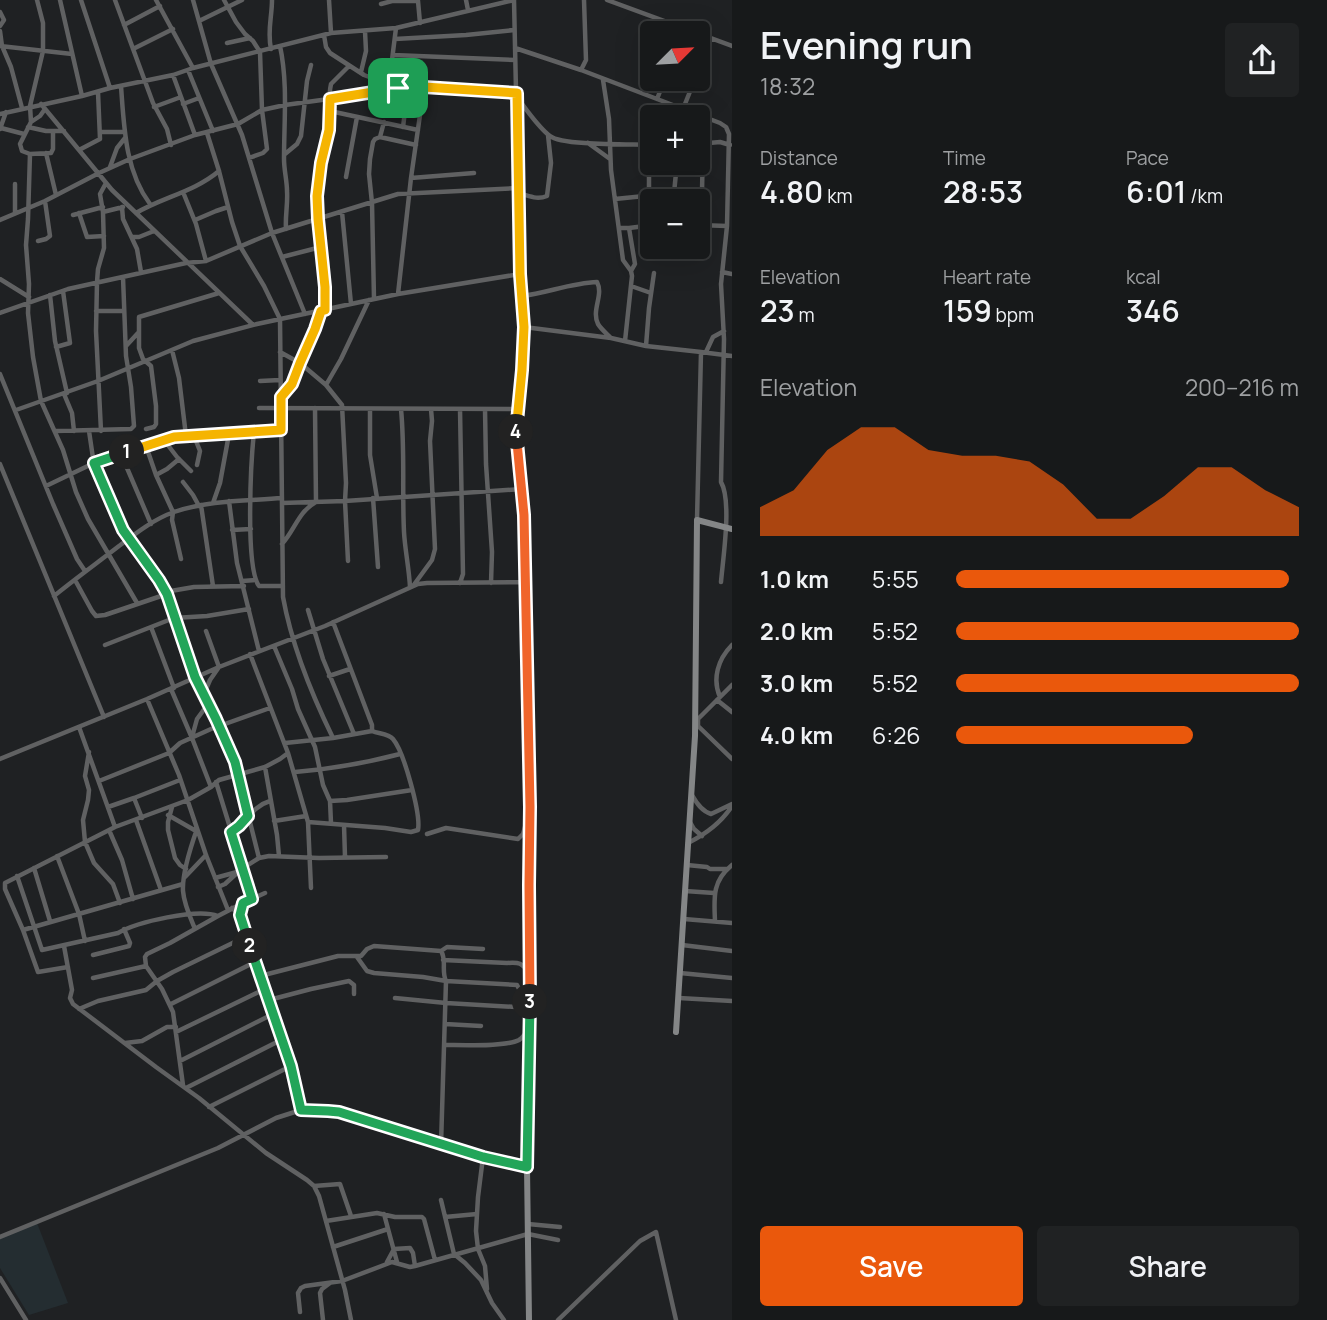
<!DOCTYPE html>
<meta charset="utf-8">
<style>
body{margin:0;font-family:Manrope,sans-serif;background:#202223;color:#f1f3f6;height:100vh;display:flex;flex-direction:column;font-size:26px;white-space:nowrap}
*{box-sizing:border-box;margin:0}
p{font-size:23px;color:#9ea0a2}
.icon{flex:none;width:38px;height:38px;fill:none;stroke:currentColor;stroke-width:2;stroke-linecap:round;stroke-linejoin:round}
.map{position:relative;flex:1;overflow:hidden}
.side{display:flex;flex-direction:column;background:#17191a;width:595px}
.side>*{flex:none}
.needle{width:46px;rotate:66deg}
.fabs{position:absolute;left:640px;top:21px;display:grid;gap:14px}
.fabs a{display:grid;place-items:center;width:70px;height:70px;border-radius:7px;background:#17191a;box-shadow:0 7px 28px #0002,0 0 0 2px #363839;font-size:35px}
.pin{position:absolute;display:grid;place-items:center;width:60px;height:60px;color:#fff;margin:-30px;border-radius:14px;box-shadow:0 4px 10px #0006}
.km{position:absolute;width:35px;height:35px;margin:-18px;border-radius:50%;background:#222;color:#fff;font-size:19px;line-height:35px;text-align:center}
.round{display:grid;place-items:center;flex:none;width:74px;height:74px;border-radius:7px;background:#202223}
.summary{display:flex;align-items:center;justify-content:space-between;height:119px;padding:0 28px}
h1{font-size:38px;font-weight:600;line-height:52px}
.stats{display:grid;grid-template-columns:repeat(3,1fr);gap:10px;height:119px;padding:7px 28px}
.stats div{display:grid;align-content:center}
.stats b{font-size:30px;font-weight:600}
.stats small{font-size:19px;font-weight:400}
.stats p{font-size:19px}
.chart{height:196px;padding:14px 28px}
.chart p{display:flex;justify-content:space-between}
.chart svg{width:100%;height:126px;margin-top:7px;fill:#ea580c;opacity:.7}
.cta{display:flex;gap:14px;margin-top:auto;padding:14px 28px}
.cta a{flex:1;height:80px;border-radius:7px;background:#ea580c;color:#fff;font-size:28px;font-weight:600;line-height:80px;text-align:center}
.cta a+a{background:#202223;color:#f1f3f6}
ul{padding:0 28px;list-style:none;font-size:23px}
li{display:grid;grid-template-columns:112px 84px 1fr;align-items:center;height:52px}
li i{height:18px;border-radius:9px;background:#ea580c}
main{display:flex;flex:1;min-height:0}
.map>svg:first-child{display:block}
</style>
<main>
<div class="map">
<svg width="732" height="1320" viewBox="0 0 732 1320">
<rect width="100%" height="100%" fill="#1f2123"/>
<path fill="#242d31" d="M37,1223L68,1303L29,1315L0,1268V1238Z"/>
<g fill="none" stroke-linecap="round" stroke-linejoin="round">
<path stroke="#606162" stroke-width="4.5" d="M37,0L43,23V51L30,106L31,122L20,144L22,151L30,154L51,153L53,149V132
M60,0L82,96
M81,0L110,88
M115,0L153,103L167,129L171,145
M156,0L193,68
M193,0L211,64L242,135L272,233L305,314
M224,0L236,22L245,34L253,41L260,52L262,110L267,149L263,153L249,158
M329,0L331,33
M466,0L468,10
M514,0L520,274L524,327L522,370L516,429L525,515L530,807L529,885L531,1019
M607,0L732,46
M418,1L420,23
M381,4L392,1H418
M0,12L4,20L0,26
M199,21L242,0
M124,25L160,6
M0,31L2,46L11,67L22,108
M324,35L326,47L330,53L364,75L395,87
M395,39L466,35L514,30
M227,43L250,38
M0,46L72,54
M280,46C288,83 284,121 284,159C284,170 287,181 287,191C288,204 285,216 286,229
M515,48L581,70L720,123L726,127L729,134L727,226L721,284L724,339L721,482C732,501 723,558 721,582
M133,49L173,29
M271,49C267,32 272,17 272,0
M393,55L515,60
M188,70L213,131
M581,70L586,60L584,0
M698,71L711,38
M361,72L366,51L365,31
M173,75L195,135
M603,80L609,119L611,170L623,260L631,271L632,276L625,341
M389,84L396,28
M121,86C124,126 125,171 150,204
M518,99C528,111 538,127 550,136C562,146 634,144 653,145
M657,99L665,79
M41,104L112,190L252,324
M183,104L199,98
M154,107L181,97
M683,109L695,79
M330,111L418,130
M0,114L82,96L110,88L173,75L193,68L331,33L396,28L514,0
M31,122L40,116L45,109
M28,127L46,131H64
M403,127L408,88
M1,128L24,134
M0,129L6,112
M101,132H124
M207,133L219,171L232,222L240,246L264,286L280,319L283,597C292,647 311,693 333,738
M380,137L416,145
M588,143L610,159
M698,144L720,142L730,145
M649,145V195L653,220
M79,150L100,139L98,92
M46,153L56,195
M30,154L28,219L26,245L29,284L28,313L33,357L41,401L63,450L76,492L88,519L137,603
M285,154L297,144L301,136L307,81L311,65
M110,167L117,148L125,138
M346,177L357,117
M411,178L474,173
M15,184V213
M183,192L196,224L206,261
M702,192L703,143
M519,193C528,196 537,200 547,196L551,163L548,135
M615,199L674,193L677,163
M122,207L123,219L137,249L141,272
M103,212L123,207
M342,212L351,304
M79,213L87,237L104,236
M136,213C163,197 194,192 219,171
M73,215L103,207
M0,220L45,201L99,173L130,159L195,135L238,124L262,110L285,105L358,95L398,88L424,87L517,92
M195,220L216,211L228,207
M698,225L727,226
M619,228H629L635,264L631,271
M629,228L653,225
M133,237H139L154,231
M38,241L46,239L50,236L45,201
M282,257L321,247
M722,272L732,274
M0,279L29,297
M631,286L651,293
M398,294L411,178L424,87
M50,295L55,341L67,393
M522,296C547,293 571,283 597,282C604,295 591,310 598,324C601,329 606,333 611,338
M374,299L372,203L369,174L370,159L373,142L375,139L380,137L384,122
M325,310C325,272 317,234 317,196C318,172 327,151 329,127C330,113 328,97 331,84L349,66
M96,311H124
M0,313L68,289L186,263L206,261L272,233L398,194L519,188
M524,327L611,338L646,346L701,352L697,520
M126,346L138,333
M646,346L649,308L654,273
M56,347L70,343L63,291
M172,350L179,378L186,436
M280,352L300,363L326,385L342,405L346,483L345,501L348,561
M701,352L732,356
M706,352L713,337L724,331
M0,374L53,504L77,559L85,571
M260,381L280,380
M326,385L341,359L369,300
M64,394L72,413L74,431
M281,397L292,384L321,311
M259,408L518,409
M370,409V455L377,498
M401,409C405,450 402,491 404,532C405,550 409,568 410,587
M460,409L463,574L460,583
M485,409L486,464L492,552L491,583
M16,410L98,381L193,341L257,324L398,294L520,274
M146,429L154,427L156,424V406L151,366L143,359L139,348V317L219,293
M55,431L131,429L134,426L131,387L126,356L123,277
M89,431L93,458L111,504L129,538L159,580L167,594L195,677L219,726L235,762L259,858
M101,431L96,331L97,282L98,269L104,248L103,212L100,194L106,183
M254,432C251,460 245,567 259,586H283
M194,436L200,451L197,465
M164,440L177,457L191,471
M146,446L156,475L173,512L172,520L181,559
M121,454L151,524
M0,464L104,717
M156,475L167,469L179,459
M183,482L193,495L199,506
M46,486L94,463L174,437L281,430
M373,498L378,567
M229,501L237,563L259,651
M213,503L220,483L229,434
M282,503L345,501L522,489
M201,505L213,586
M232,530L251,529
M282,544C295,530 298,512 316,502L315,408
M75,580L92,611L96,616L105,615L167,594
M242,581L256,580
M413,586L432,560L435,549L430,441L432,421L431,409
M165,592L194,587L244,586
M54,596C75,579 97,563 119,546C136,533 154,519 174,512C209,500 246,501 282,498
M308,610L323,659L354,734
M151,627L174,688
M105,645L174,618L207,616L249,609
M274,646L292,689L298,709L315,747L323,785L330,801L331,823
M250,654L288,753L308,822L311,888
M329,676L350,669
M171,689L192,738L211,787
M204,694L210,680L219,667L206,631
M720,697C712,679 718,659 732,645
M147,699L179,775L206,855L228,910
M717,700L732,712
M696,724L732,759
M698,725V719L732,685
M79,727L115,827
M192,737L197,719L208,704
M285,743L333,738L372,731V725L333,622
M89,752L85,776L89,790L88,800L83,820L85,842L94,863L113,884L120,903
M0,759L147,699L219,667L325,626L418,584L427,583L525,582
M265,767L277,835L279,856
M295,772C330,769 366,763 400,754
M99,781L169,753L180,743L211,729L270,708
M216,782L252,899
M692,795C697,804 702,811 711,814L732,804
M330,801L347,800L412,790
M108,807L134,798
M172,807L168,822V830L175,858L180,865L186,869
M168,815L196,831
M142,818L134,798L180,780
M136,820L161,890
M274,821L306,816
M308,822L385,828L411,832L418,830C421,814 404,752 393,739C388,733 379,734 372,731
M690,822L694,829L702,836
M344,825L345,857
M109,830L122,860L133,899
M231,832C245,823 253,806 270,801
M427,834L446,828L518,839L523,834L528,816
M688,843C706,834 721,823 732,806
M57,856L79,914L85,941
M687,865L707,867L710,869H727
M34,868L50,921
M17,876L42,950L118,933C137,922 197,908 218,916
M185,877L206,855
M215,878L237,872L259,858L269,856L319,858L386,857
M218,887L225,884L237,873
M685,891L714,893
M232,908L240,915L291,1066L301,1110
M240,914L243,903L265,893
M684,919L732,923
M715,921C714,898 712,881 732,865
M195,929C190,917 184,904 183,891C182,873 191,846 197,829
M23,930L183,884
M682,945L732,951
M64,946L72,990L70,998L73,1004L156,1067L199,1098L266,1153L307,1180L314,1186L319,1196L345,1290L351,1320
M441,951L447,947L483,949
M93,955L129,946L130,943L124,929
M357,957L367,971L374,973L423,977L446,981L517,985L527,1004
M443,960L507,963C520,962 521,963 529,972
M68,967L38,972L23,930L5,889V883L115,827L188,800L211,787L219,780L265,767L280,759L288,753
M680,973L732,978
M260,976L338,956H361L367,949L374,946L441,951C447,960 441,971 446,981L441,1145
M93,978L146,966
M395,998L446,1003L516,1007L529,1003
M679,998L732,1001
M269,1000L311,989L349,981L354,985V994
M171,1004L255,962
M79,1009L98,1001L146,990L157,981L173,972L247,936
M445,1024L481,1026
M176,1032L265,989
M125,1043L142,1041L167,1027H176
M444,1045C461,1045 506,1047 519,1040C524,1037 527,1031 530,1027
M180,1061L273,1014
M183,1085L173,1012L162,989L146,966L145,957L147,954L170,943L218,916L243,903
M186,1088L281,1040
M209,1107L291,1066
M483,1157L478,1197L476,1231L478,1249L485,1266L487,1289
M314,1186L340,1184L351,1216
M441,1200L454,1254L465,1263L481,1280L492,1303L504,1320
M384,1214L397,1262
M445,1217L477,1214
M326,1221L377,1213L395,1217H422L424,1219L435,1260
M528,1224L560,1227
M0,1237L218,1148L276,1118L301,1110L339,1112L483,1157L527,1167
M333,1247L388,1229
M387,1262L394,1249L410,1248L413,1253L415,1266
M0,1278L26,1320
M300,1312L298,1293L301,1288L305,1286L342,1281L392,1262L410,1267L415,1266L528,1234L558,1240
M323,1320L320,1293L322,1289L330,1283
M558,1320L640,1241L656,1232L676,1320"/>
<path stroke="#848687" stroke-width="6" d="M676,1032L695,736L697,520L732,529
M529,1320L527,1167L531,1019"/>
</g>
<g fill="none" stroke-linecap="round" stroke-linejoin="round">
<defs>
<path id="split-1" d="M127,452L174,437L281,430V397L292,384L300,363L315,329L321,311L325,310V287L318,219L317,196L321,163L329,130L330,99L398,88"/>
<path id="split-2" d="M127,452L94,463L123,530L159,580L167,594L195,677L216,719L235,762L248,816L239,826L231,832L252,899L243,903L240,915L250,946"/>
<path id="split-3" d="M250,946L291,1066L301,1110L328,1111L339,1112L483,1157L527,1167L530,1002"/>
<path id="split-4" d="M516,432L524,515L530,807L529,885L530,1002"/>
<path id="split-5" d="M398,88L424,87L517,93L520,274L524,327L522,370L516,432"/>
</defs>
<use href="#split-1" stroke="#fff" stroke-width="14"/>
<use href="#split-2" stroke="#fff" stroke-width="14"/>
<use href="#split-3" stroke="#fff" stroke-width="14"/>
<use href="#split-4" stroke="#fff" stroke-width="14"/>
<use href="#split-5" stroke="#fff" stroke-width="14"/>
<use href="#split-1" stroke="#f5b400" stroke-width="9"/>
<use href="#split-2" stroke="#22a559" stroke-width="9"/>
<use href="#split-3" stroke="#22a559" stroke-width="9"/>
<use href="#split-4" stroke="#f0652b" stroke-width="9"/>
<use href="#split-5" stroke="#f5b400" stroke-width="9"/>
</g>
</svg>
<div class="fabs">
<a><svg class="needle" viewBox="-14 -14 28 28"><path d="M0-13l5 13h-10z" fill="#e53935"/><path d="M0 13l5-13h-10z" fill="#9ea0a2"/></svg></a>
<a>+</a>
<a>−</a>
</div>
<div class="pin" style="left:398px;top:88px;background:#1e9e55"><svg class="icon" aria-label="arrive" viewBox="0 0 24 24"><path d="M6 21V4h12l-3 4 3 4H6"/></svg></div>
<b class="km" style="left:127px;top:452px">1</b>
<b class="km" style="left:250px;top:946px">2</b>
<b class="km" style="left:530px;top:1002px">3</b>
<b class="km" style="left:516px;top:432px">4</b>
</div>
<section class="side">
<div class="summary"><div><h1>Evening run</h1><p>18:32</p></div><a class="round"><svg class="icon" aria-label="share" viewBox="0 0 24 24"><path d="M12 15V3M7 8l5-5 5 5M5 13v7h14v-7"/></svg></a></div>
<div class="stats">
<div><p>Distance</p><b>4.80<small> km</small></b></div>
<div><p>Time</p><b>28:53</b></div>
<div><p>Pace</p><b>6:01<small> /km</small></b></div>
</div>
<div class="stats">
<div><p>Elevation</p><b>23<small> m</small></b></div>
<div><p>Heart rate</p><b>159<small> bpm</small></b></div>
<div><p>kcal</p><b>346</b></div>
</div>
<div class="chart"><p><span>Elevation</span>200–216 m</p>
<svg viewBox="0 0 160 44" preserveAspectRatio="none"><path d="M0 44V34L10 28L20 14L30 6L40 6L50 14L60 16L70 16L80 18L90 26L100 38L110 38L120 30L130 20L140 20L150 28L160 34V44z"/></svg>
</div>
<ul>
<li><b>1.0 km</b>5:55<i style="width:97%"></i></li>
<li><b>2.0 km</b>5:52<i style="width:100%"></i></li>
<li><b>3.0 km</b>5:52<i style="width:100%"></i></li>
<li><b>4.0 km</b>6:26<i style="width:69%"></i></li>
</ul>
<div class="cta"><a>Save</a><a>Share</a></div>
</section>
</main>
